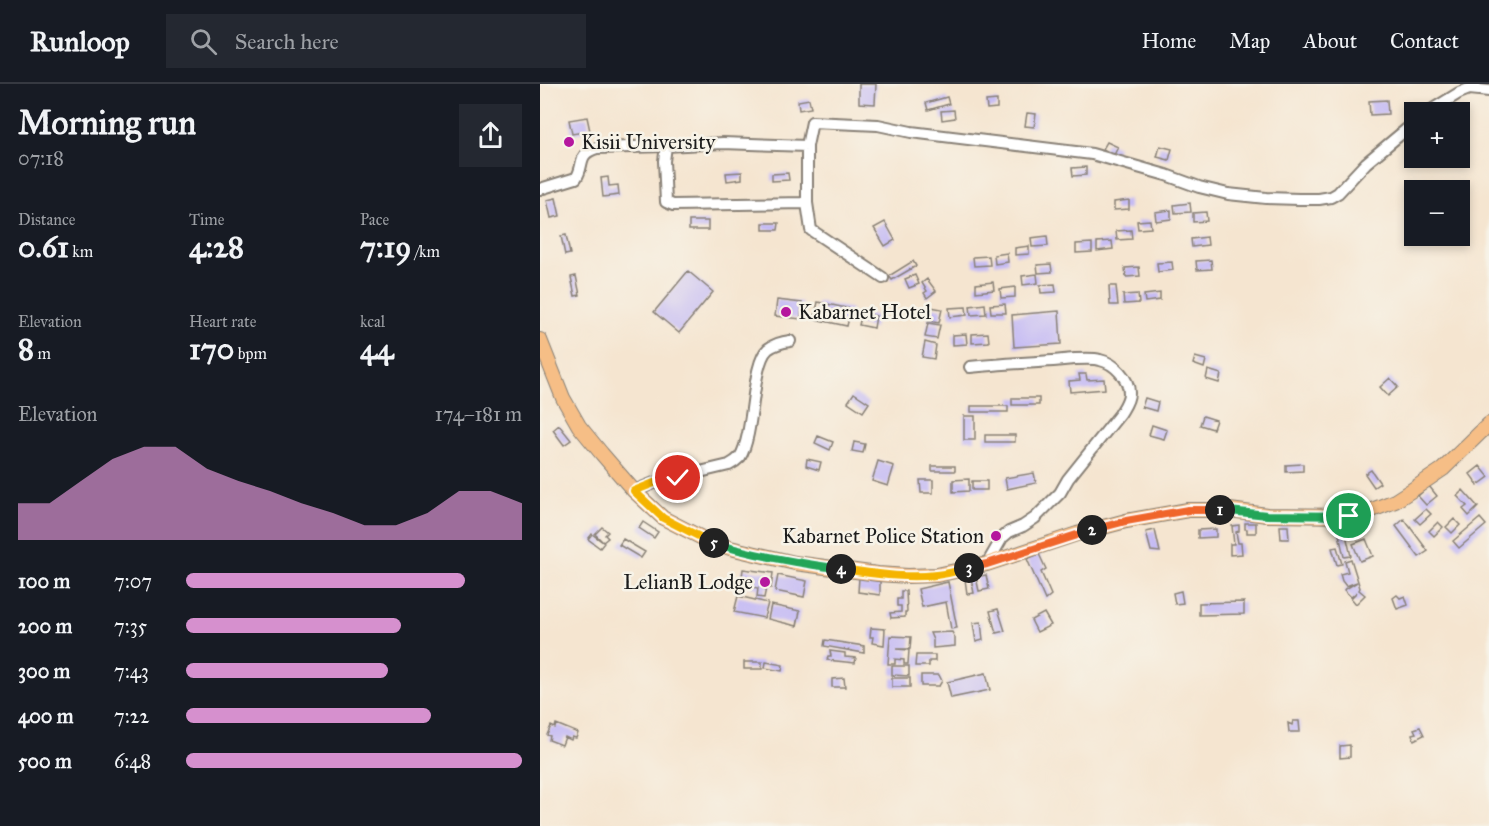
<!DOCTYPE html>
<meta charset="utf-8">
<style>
body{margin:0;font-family:"IM FELL Great Primer",serif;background:#242831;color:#f1f3f6;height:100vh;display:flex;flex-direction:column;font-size:22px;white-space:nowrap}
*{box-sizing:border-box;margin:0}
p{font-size:20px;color:#9ea1a6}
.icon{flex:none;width:33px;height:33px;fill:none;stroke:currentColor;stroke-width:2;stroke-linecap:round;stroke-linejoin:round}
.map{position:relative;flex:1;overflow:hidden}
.side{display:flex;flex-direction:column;background:#171b24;width:540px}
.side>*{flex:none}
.controls{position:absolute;left:864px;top:18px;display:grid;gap:12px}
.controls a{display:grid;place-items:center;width:66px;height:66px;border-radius:0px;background:#171b24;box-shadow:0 3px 9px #0003;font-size:30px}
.pin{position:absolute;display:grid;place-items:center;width:51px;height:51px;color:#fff;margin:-26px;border:3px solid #fff;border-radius:50%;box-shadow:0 2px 6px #0007}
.km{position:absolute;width:30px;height:30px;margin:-15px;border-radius:50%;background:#222;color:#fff;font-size:16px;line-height:30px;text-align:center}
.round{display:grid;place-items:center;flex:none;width:63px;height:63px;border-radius:0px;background:#242831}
.head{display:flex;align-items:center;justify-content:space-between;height:102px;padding:0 18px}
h1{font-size:33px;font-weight:700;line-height:45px}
.figures{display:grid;grid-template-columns:repeat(3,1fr);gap:9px;height:102px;padding:6px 18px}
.figures div{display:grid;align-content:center}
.figures b{font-size:30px;font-weight:700}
.figures small{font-size:16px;font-weight:400}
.figures p{font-size:16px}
.chart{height:168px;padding:12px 18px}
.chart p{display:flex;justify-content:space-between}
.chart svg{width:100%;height:108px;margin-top:6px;fill:#d690ce;opacity:.7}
ul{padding:0 18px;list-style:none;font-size:20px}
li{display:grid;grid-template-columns:96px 72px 1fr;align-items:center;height:45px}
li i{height:15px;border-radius:8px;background:#d690ce}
header{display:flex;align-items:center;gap:36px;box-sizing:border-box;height:84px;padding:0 30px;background:#171b24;border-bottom:2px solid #363941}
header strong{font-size:28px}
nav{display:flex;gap:33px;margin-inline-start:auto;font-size:21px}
.search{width:420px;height:54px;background:#242831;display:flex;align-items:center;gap:15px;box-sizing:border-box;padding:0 21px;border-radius:0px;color:#9ea1a6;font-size:22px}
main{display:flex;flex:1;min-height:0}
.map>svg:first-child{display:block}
</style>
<header>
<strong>Runloop</strong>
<div class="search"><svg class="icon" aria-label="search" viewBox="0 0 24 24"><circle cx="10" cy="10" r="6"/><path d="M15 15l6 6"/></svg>Search here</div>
<nav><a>Home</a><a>Map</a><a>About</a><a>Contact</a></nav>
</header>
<main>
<section class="side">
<div class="head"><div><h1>Morning run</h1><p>07:18</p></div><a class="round"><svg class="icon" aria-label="share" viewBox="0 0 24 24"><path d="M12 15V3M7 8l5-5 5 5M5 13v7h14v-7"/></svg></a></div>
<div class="figures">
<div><p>Distance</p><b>0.61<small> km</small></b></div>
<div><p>Time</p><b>4:28</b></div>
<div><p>Pace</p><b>7:19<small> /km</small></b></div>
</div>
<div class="figures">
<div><p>Elevation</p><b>8<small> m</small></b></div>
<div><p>Heart rate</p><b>170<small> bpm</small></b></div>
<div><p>kcal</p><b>44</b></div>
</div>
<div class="chart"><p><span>Elevation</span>174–181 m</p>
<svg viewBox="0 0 160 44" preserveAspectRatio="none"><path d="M0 44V29L10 29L20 20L30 11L40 6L50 6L60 15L70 20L80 24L90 29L100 33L110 38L120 38L130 33L140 24L150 24L160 29V44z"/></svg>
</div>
<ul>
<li><b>100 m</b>7:07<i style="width:83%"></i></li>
<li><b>200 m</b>7:35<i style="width:64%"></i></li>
<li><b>300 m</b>7:43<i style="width:60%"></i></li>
<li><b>400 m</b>7:22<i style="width:73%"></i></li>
<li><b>500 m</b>6:48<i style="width:100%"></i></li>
</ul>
</section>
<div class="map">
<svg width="949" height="742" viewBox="0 0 949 742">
<rect width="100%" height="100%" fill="#f7f3e8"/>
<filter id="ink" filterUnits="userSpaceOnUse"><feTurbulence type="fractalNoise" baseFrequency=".0167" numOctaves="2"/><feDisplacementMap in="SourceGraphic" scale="12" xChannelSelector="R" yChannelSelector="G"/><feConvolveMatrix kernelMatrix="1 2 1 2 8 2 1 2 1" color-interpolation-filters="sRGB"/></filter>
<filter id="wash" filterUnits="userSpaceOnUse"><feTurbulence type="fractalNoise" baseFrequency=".008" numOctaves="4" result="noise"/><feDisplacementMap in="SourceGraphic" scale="24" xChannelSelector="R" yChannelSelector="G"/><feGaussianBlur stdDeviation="1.35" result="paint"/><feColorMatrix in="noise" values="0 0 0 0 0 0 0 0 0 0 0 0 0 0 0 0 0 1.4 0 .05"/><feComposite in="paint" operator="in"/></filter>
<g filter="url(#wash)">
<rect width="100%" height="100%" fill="#f5e5d0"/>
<g id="blocks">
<path fill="#c4baf4" d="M319,0H336L335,20L319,19Z
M407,13L409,20L388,26L386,19Z
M269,15L271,24L259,26L258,17Z
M457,16V24L447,25L446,17Z
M847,16L848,30L830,31L829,17Z
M414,26L415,34L402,36L401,27Z
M487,29L496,30L494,43L485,42Z
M47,33L50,47L32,50L29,36Z
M567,58L578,63L574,71L563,65Z
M620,62L632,65L629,76L617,73Z
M546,83V91L533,92L532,84Z
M202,88V95L187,97L186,89Z
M248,89L249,96L232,97V90Z
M68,93L69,102L78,101L79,111L63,113L61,94Z
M16,114L20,132L11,134L7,116Z
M589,116V125L574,126V118Z
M650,119L651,128L635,129L634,121Z
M631,126V135L616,137L615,128Z
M666,128L667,137L653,138V129Z
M610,136L611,144L598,145L597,137Z
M149,137H168V146H149Z
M345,138L355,156L345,162L334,144Z
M223,139H239L238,146H223Z
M591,146L592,155L577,156L576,147Z
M26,151L30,170L25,171L21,152Z
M507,152L508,162L492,163L491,154Z
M667,153L668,161L652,163L651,155Z
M572,157L573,165L557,167V158Z
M552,159V168L536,169V160Z
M489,162V170L475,171V164Z
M467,169L468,178L455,180L454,171Z
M449,172L450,181L434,182L433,173Z
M671,176L672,185L657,186L656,177Z
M373,177L376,182L352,196L349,192Z
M632,178L633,186L618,188L617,179Z
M511,180L512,188L498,189L497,181Z
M599,183L600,192L586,193L585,184Z
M148,187L173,208L139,249L114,228Z
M497,190L498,199L483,201L482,192Z
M375,191L379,200L369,204L365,195Z
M36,192L40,211L35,212L31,193Z
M387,195L396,207L387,214L384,209L387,207L382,199Z
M453,198L454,206L436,208V200Z
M515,200L516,208L501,209L500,201Z
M569,202H576L578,221H570Z
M475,203V213L461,214L460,205Z
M620,209V216L605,218L604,211Z
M598,210L599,219L584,220L583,211Z
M237,216L262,219L261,235L235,232Z
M278,218L311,225L307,242L274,235Z
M445,220L446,230L431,231L430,222Z
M465,220L466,229H451L450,221Z
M391,223L402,225L399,239L388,237Z
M426,223L427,231L410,233L409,224Z
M519,227L521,260L474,263L472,231Z
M322,229L336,232L334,244L319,241Z
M388,239L400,241L397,255L385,253Z
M448,249L449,258L432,259V250Z
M426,250L427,260L413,261V251Z
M385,258L396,261L394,275L382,273Z
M655,273L666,276L664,284L653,280Z
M668,286L681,290L679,299L666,295Z
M539,290H546L547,296L564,295L565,305L530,308L529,297L540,296Z
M850,294L858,303L848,312L840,303Z
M314,309L329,319L323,328L308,318Z
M472,314H499V321H472Z
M605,314L618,318L616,327L602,323Z
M431,322H468V328H431Z
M424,332H435V356H424Z
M663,332L676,336L673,345L660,341Z
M19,341L31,356L24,361L13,346Z
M612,341L627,346L624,355L609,351Z
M445,351H475V358H445Z
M278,352L293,358L290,366L275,359Z
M314,358L325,360L323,369L312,367Z
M267,375L281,378L279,386L266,382Z
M338,377L354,382L348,402L332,397Z
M763,380V387L746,388V381Z
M392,382H415V387H392Z
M940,382L949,393L938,401L930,390Z
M831,386L840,399L834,403L825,390Z
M494,389L496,399L467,405L465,394Z
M429,395V407L413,408V396Z
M380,396H393V409H381Z
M432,397H447V406H432Z
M889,402L897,412L886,421L878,412Z
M923,406L938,423L929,432L923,425L927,422L917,412Z
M886,425L891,430L880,440L875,435Z
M940,434L946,441L919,464L913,457Z
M864,435L888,467L879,473L856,442Z
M914,435L920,441L912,449L906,443Z
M103,438L118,448L114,454L99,444Z
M898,438L903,443L894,452L889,447Z
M705,439H716V449H707V445H705Z
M699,441V447L696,448L698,459H701L702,470L690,471V460H694L692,442Z
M797,441L804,442L811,472L804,473Z
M740,442H748L749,455H741Z
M62,443L68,448L65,451L68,454L63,458L55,450Z
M676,445V453L658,454V446Z
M615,446L620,468L611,467L606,448Z
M52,450L64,459L60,464L48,455Z
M83,455L105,468L101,474L79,461Z
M826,455L833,472L820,477L813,460Z
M797,463L802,480L797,481L792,464Z
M499,470L506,485L501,488L511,511L505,516L487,475Z
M811,475L820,504L819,506L825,511L816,520L811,514L817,508L811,513L804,506L817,498L806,502L802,497L800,490L808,488L805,477Z
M203,485L233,489L231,504H226L224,514L217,513L218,504L201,501Z
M238,491L267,497L264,513L235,507Z
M446,491L449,505L439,507L436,493Z
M319,494L340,497V511L318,508Z
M431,494L434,509L427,510L425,495Z
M408,498L417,544L411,545L406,518L382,523L378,505Z
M361,507H366L367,528H365V533L351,534L350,529L361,528V522H357V515H361Z
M641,507L643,519L635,520L633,509Z
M857,511L860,514L865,512L868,521L857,525L853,514Z
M198,512L228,519L224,534L194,528Z
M704,518V530L659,531V519Z
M231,521L260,527L257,542L228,535Z
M458,525L465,547L456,549L450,527Z
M504,529L511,541L497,548L491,536Z
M441,538L443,556L436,558L433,539Z
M331,544L345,545L344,561L332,559L333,553H330Z
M412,548L415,554V562L393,564V556L390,549Z
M350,552L371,553L370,565H356L369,566L368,580H364V576L355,575V580H348Z
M285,556L324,562V569L284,562Z
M290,567L305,569V573L316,574L315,579L287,576L288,572H291Z
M376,571H395V577H389V582H375Z
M204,578H222V585H204Z
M226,578L243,581L242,587L225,584Z
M352,582H369V592L352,591Z
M446,589L450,606L411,614L407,598Z
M381,591H399L402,597L399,602H381Z
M304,594L305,603H292V595Z
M352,594H370V603H352Z
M753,637H759L760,648H749L748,639L752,641Z
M16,640L38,649L36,654L32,653L31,656L25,653L22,661L9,656L10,652L7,651L11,642L15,644Z
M880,643L884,651L874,656L872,650L876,649L874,645Z
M810,661V673L800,674V662Z"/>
</g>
</g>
<g filter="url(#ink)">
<use href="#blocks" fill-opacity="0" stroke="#888076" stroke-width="1.5"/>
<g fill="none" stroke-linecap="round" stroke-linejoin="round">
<defs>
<path id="minor" d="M888,28L919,9L929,5L949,7
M267,62V119L133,121L126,118L124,77L126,62L183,59L267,62L272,38L338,41L371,48L552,70L626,91L659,103L688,110L726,114L759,115H779L791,113L798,109L826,79L874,39
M0,105L36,94C45,82 36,70 57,64L126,62
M267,119L271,146L343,194
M430,283C457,280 485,279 513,277C526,276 549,273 560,276C574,279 589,294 589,309C589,317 584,323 580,330L528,395L520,409L495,434L483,442L469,448L462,454L447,480
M94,407L114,399L189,381C193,379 197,376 200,373C215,349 211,280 228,265C235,260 242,258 250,257"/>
<path id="major" d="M0,256L23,314L39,342L62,370L94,407L123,434L166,456L190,464L255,479L338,490L368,492L397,491L447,480L537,450L586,437L648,426H690L727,431L809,432L832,426L855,417L872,406L903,385L949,340"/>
</defs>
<use href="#minor" stroke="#888076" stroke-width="14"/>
<use href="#major" stroke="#888076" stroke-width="16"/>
<use href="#minor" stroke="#fff" stroke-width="10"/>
<use href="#major" stroke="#f6be86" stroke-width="14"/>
</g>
</g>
<g fill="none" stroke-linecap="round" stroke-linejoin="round" filter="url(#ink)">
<defs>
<path id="split-1" d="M680,426L727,431L809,432"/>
<path id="split-2" d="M552,446L586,437L648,426H680"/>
<path id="split-3" d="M429,484L447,480L552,446"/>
<path id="split-4" d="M301,485C332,489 364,495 396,491C407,490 418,487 429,484"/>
<path id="split-5" d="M174,459C215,472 258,479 301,485"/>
<path id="split-6" d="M138,394L114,399L94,407L123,434L166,456L174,459"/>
</defs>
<use href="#split-1" stroke="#fff" stroke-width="12"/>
<use href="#split-2" stroke="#fff" stroke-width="12"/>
<use href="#split-3" stroke="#fff" stroke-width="12"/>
<use href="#split-4" stroke="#fff" stroke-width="12"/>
<use href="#split-5" stroke="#fff" stroke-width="12"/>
<use href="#split-6" stroke="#fff" stroke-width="12"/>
<use href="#split-1" stroke="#22a559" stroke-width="8"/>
<use href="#split-2" stroke="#f0652b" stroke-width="8"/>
<use href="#split-3" stroke="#f0652b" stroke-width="8"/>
<use href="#split-4" stroke="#f5b400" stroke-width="8"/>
<use href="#split-5" stroke="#22a559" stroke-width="8"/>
<use href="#split-6" stroke="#f5b400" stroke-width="8"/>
</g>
<g fill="#b5179e" stroke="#f7f3e8" stroke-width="2">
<circle cx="29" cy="58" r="6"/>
<circle cx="246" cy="228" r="6"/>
<circle cx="456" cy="452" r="6"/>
<circle cx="225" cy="498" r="6"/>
</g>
<g text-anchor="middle" stroke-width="5" stroke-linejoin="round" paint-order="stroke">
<g font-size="21" fill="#1c1c1c" stroke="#f7f3e8" text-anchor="start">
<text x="41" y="65">Kisii University</text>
<text x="258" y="235">Kabarnet Hotel</text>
<text x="444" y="459" text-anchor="end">Kabarnet Police Station</text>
<text x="213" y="505" text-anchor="end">LelianB Lodge</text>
</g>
</g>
</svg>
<div class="controls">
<a>+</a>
<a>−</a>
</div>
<div class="pin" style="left:809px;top:432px;background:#1e9e55"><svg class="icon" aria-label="arrive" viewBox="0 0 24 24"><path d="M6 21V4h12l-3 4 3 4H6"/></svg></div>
<div class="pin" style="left:138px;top:394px;background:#d93025"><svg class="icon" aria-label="check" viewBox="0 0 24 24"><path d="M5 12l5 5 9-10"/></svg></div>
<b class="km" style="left:680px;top:426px">1</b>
<b class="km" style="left:552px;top:446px">2</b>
<b class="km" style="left:429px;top:484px">3</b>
<b class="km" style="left:301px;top:485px">4</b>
<b class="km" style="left:174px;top:459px">5</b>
</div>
</main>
